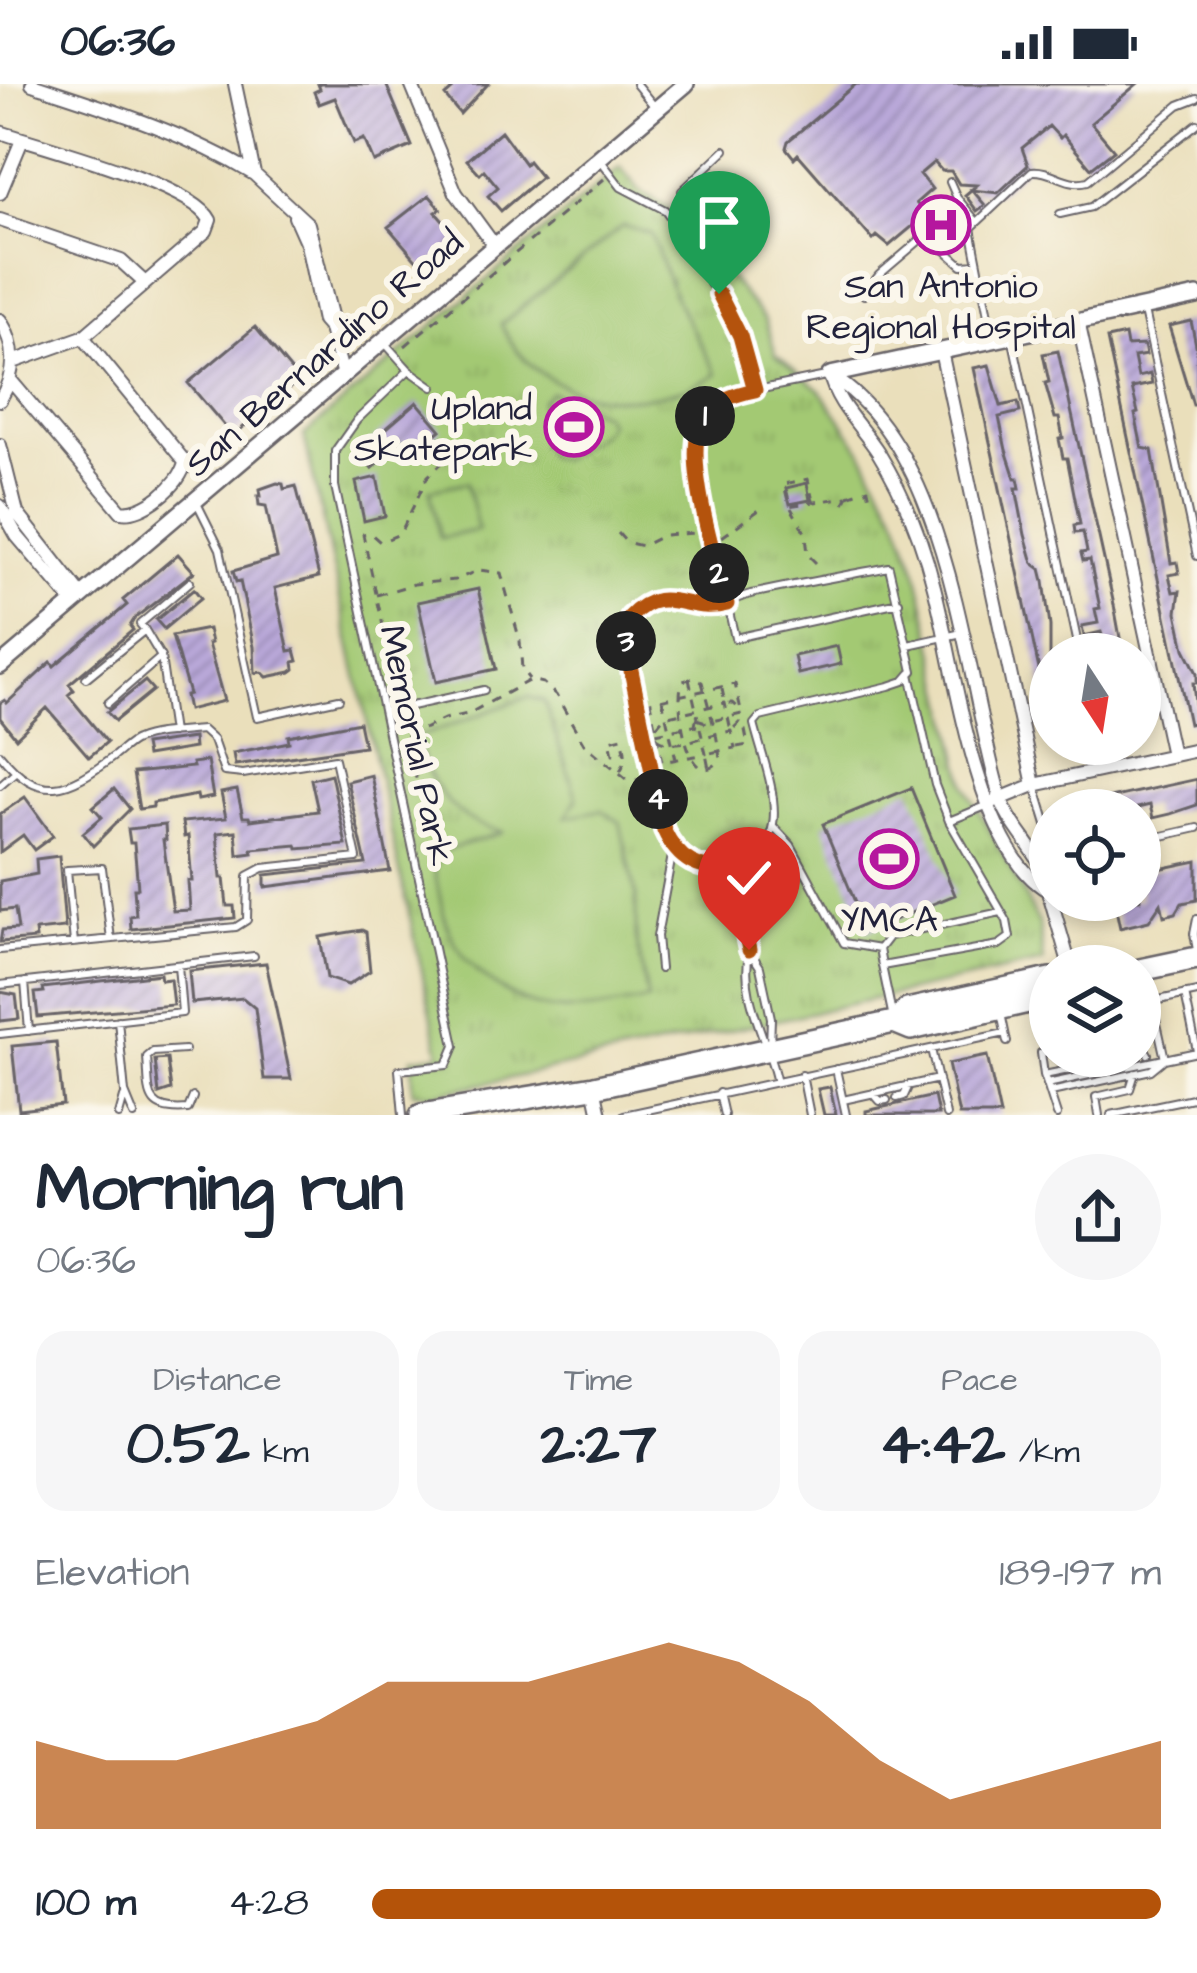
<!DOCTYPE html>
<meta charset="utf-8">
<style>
body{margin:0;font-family:"Architects Daughter",sans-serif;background:#f6f6f7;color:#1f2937;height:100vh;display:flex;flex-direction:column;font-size:45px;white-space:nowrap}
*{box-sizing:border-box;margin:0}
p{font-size:39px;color:#747a83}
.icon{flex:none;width:66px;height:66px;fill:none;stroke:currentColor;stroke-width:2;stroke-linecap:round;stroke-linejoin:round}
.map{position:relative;height:1031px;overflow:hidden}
.drawer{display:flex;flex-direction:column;background:#fff;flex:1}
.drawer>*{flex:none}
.needle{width:78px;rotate:168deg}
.buttons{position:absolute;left:1029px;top:549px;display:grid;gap:24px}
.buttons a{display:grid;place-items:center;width:132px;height:132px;border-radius:50%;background:#fff;box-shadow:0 6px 18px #0003;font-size:60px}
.pin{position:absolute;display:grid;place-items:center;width:102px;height:102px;color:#fff;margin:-123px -51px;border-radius:50% 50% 50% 0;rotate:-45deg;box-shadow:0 0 12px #0007}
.pin .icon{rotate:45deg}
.km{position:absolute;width:60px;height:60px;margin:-30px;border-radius:50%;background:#222;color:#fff;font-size:33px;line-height:60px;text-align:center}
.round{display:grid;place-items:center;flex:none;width:126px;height:126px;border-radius:63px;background:#f6f6f7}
.headline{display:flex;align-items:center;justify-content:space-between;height:204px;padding:0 36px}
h1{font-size:66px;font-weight:800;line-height:90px}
.stats{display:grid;grid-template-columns:repeat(3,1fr);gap:18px;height:204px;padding:12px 36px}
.stats div{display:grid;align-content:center;border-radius:30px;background:#f6f6f7;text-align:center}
.stats b{font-size:60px;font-weight:800}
.stats small{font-size:33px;font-weight:400}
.stats p{font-size:33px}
.chart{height:336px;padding:24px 36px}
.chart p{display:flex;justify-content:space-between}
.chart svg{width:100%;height:216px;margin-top:12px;fill:#b45309;opacity:.7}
ul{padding:0 36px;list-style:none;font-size:39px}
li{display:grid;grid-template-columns:192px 144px 1fr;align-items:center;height:90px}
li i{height:30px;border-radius:15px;background:#b45309}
.status{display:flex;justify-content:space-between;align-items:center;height:84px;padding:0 60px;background:#fff;direction:ltr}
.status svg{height:33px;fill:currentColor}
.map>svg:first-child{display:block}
</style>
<div class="status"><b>06:36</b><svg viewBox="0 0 49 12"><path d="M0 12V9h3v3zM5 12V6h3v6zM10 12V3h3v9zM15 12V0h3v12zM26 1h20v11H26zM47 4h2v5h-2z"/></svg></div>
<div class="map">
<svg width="1197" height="1031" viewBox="0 0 1197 1031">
<defs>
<pattern id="park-tufts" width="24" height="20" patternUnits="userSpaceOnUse" patternTransform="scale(3)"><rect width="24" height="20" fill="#a3c973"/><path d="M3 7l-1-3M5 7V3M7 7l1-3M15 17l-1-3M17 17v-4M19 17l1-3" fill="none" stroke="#8cac64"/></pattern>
<pattern id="building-hatch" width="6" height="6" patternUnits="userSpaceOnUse" patternTransform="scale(3)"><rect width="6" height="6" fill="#b9a8d9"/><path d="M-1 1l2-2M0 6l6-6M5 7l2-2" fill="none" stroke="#9688b1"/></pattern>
</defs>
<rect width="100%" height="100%" fill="#fbf7ec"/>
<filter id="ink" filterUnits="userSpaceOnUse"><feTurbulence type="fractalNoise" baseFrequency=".00833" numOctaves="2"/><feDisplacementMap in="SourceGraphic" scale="24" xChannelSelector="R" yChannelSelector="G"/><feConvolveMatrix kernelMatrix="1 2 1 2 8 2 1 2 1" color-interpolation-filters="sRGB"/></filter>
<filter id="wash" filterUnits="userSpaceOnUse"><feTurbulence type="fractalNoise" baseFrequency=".004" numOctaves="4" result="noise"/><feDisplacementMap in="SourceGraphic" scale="48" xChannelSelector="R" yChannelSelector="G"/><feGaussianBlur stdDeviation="2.7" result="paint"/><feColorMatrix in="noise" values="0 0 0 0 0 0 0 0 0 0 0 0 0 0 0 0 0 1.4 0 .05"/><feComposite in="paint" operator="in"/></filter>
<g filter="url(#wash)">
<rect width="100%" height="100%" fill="#eadfbb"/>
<path fill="url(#park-tufts)" stroke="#627657" stroke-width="3" d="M620,83L641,108L673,126L765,236L776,271L821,307L861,366L898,434L917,487L966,702L1039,839L1043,878L497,997L434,1010L413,1008L412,974L440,970L304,351Z"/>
<path fill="#a3c973" stroke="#627657" stroke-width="3" d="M623,142L651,150L676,216L717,290C644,331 540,324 501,240Z
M551,308L604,330L608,338L603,347L561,376L547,372L541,361V317Z
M467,398L478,446L440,454L430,406Z
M528,613L544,617L577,714L566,733L601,726L620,738L636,811V853L648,916C620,921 591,927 563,926C518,924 467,890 450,848C441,829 439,805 434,784L444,767L504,748C452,738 430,703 416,654Z"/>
<g id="blocks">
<path fill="url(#building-hatch)" d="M318,0H386L412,62L374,78L364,55L354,59L335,14L319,20L314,8L320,5Z
M446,0H488L460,30L445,12L452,6Z
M856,0H1137L1091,39L1114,66L1091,84L1063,51L1060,54L1049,42L1022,64L1028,81L998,109L972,106L985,121L977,127L965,111L977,101L959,100L951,87H942L934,78L920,90L932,105L916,119L926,131L889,162L877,152L873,156L798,70L794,74L786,64L788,57Z
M501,47L525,80L528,77L541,93L501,127L488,112L498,103L484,86L480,90L467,76Z
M429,111L441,125L436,128L460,156L425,186L388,143Z
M1191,237L1197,266V321H1193L1169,242Z
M255,243L299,296L233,352L188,299Z
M1125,251L1127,262L1144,261L1146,271L1134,273L1138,293L1150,290L1152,300L1132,304L1138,329L1135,330L1142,364L1152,366L1171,479L1177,478L1179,489L1169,491L1173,508L1180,507L1177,528L1185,565L1197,589V599H1193L1197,638L1189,640L1107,255Z
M1058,267L1114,521L1123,570H1108L1101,548L1084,552L1082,542L1098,539L1095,525L1100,524L1090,476L1083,477L1081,469L1087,468L1083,448L1075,449L1074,441L1080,440L1067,374H1063L1059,355L1063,354L1059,334H1055L1045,299L1049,298L1043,270Z
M989,281L1001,322L1018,318L1020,328L999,333L1006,366L1015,394H1018L1020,404H1016L1025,451L1033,479L1041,485L1044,497L1050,542V617L1046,618L974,284Z
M417,318L441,346L414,369L404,357L372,384L359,368Z
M377,393L385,432L364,437L356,398Z
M277,399L283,400L284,405L296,402L319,493L275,504L289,567L295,566L298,577L294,578L295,585L291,588L267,593L262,588L255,589L254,563L240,497L236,498L233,487L277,474L266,422L259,421L258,412H261L260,405Z
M807,399L810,416L790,420L786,404Z
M178,470L194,488L135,534L130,542L133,546L69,600L74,606L68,611L107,658L89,673L47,624L16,654L0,634V619L5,616L7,619L51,578L54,582L127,521L123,516Z
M194,505L201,514L164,545L156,536Z
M478,505L496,585L436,598L418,518Z
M208,545L211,559L208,560L224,617L188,626L185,611L189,610L172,552Z
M837,562L841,580L798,590L794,572Z
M145,597L153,606L115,637L107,628Z
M359,638L364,662L235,681L233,669L289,658L288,652Z
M193,654L194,664L146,672L144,661Z
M207,677L213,713L198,716L197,711L153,719V723L139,725L133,689L193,683L192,679Z
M331,690L346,761L298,765L297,761L252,765L253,769L238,771L236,747L217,749L221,794H224L227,822H234L235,834L131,845L130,832L136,831L134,804H138L134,759H130L128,745L165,741L166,756H163L173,827L190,826L188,797H192L188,752L184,753L182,738L226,734L221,709L237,706L243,733H249L250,736L318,727L311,695Z
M371,691L390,787L265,803V791L366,780L347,697Z
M1197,695V721L1170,730L1153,734L1150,721L1129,726H1073V722Z
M911,704L955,811L867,847L823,740Z
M114,705L130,725L93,762L83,749L102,733L93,723Z
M25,713L53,752L34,766L23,751L0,768V730Z
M59,772L65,844L35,847L36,855L0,858L2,846L18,845L15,825L0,827V797L37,790L36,775Z
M1197,777V816L1182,819L1176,829L1164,832L1161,819L1149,837L1120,844L1114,816H1140V789Z
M362,846L366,848L370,887L348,901L327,894L320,853Z
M266,879L291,995H264L255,924L243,914L192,919L189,887Z
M160,890L161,896L170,895L173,921L38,933L35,909L44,908L43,904Z
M0,908L16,911L19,935L0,937Z
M56,958L63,1021L19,1026L12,962Z
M987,972L1000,1031H959L948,980Z
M167,975L171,1006L159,1010L155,976Z
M830,1003L836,1031H824L818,1005Z
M934,1012L938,1031H866V1027Z"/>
</g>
</g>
<g filter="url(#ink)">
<use href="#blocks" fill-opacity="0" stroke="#686468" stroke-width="3"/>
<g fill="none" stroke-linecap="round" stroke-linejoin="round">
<defs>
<path id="service" d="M636,0L654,22
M599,74L621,103L665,126L680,146L688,167L732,232L755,306
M950,98L957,114L976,137
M682,107L725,66
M1060,130L1091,123L1197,40
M864,211L879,191L927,150L962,181L977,180
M1144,227L1197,472
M992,252L971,144L1032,87C1052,85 1066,103 1088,97L1179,21L1197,14
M383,257L409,286L433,303
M1013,257L1080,570
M826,292L737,310L713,325L698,346L699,396L735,554L899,518
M197,419L220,465L257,633L339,615
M145,546L140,540L190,498
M908,561L962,549
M86,594L145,546L161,573L172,649
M108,619L161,573
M384,628L484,606
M1100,660L1104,682
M0,670C40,720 68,707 113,673C120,668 128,659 136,656C155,648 182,648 202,646L213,656L224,688L243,690L335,675L357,774L263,784L248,792L247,836L236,843L0,866
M0,701L15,688
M1036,704L1050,750
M774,743L791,761L844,859L879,865
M1140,757L1197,744
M732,786C801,759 767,693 754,640L760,633L889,602L904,597L910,590
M1197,835L1194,850L1197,866
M74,859L67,786L102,784L111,855
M749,870C740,913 767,954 776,995
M882,882L879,865L889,852L1001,828
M660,885L657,852L673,766
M25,898L29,947
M0,901L254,872
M1185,910L1197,967
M1152,917L1165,975
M1140,920L1197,908
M1001,929L1007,958
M893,934L882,882L999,861L1010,853L1007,837L949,737L986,722
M118,936L125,1009L134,1031
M0,950L182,929L178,881
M1140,957L1148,970
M770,962L771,934L760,883L749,866L732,786C699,787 678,776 664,746L625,562L630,534C662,498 671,525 706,524C722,523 735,514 751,510C796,500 843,492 889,483L913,587L910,590L935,701L949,737
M931,965L946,1031
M185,966L153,968L147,973C150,1008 143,1029 188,1025L193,1013
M836,985L846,1031
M802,991L810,1031
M1044,991L1041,969L1050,967
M1047,1000L1197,968
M1051,1008L1151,986L1162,977
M719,1009L724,1031
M873,1009L880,1017L887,1016
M897,1014L904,1012L909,1001
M843,1016L938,995
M119,1031L124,1013
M403,1031L399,986L447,981L455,962L335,402V367L357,336L409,286
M624,1031L1005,949
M1057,1031L1044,991L1138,972
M1099,1031L1096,1013L1130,1005L1135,989
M1111,1031L1197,1013"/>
<path id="minor" d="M32,0C109,25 184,48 254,90
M235,0L254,90L308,140L332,235L330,245
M411,0L456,109L494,161
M0,48C42,62 193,101 210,136L206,147L83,253L13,278
M0,109L22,56
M295,133L307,160L323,237L330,245L343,291
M0,136L121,177L145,199
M0,236C17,263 16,289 0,316
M1078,237L1172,671
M941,267L1034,701
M830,291C950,365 963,584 999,709C1007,739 1032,760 1045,788C1049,796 1046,805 1050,814
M830,291C836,320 862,343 878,368C904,410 922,455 934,503C955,581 975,764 1047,806
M11,297L121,427C143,432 182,400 185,378L83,253
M0,361L17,429L82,512
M0,422L17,452L74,519
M995,717L1034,701L1197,666
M1051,816L1070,882
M594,1003L600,1031"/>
<path id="tertiary" d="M830,291L1197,212
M0,582L686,0"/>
<path id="primary" d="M1140,886L1197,874
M894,938L911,945L1050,913
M421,1031L594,1003L894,938L907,926L1050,895"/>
</defs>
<use href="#service" stroke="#686468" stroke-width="10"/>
<use href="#minor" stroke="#686468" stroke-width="16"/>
<use href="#tertiary" stroke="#686468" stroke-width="20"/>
<use href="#primary" stroke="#686468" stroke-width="26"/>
<path stroke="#686468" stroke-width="3" stroke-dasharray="9 9" stroke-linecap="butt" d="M405,262L604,95
M848,412L868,405L871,418
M813,417L808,395L784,400L789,422L847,413L842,424
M791,424L806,450L808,471L816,479
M618,449L626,458L642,462L664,451L694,449
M722,453L759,426
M377,511L414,500L455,496L479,486L501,489L520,557L522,586L529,595
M689,595L698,634
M722,605L725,619H733L740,625
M399,615L363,450L370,449L380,458L400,450L428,392L462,360
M662,615L676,675
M403,633L429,755
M696,635L703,637L701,644L695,642Z
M655,642L650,618L735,600L741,626
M700,644L706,670L662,678L655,644L664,633L725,619L731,647L743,635L742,630C729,633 716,636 704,639
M656,649L694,641
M407,653L444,635L468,630L530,596L543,599L556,611L584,660L627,695L638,696L644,728
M657,654C672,666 698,654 716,650L702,598L693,594L683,597C673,612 688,715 720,676L719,667L735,664L731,647L716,650L719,667L706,670L709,685
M737,663L748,661L744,641
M620,687C628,676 625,665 622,653L610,656L613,670L625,667"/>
<use href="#service" stroke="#fff" stroke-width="6"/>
<use href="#minor" stroke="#fff" stroke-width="12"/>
<use href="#tertiary" stroke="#fff" stroke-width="15"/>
<use href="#primary" stroke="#fff" stroke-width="21"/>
</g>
</g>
<g fill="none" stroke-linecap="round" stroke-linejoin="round" filter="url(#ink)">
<defs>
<path id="route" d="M719,210L740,252L755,306C736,310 717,316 705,332C679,365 717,480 727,520C686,531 664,497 630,533L626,562L664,746C678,777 699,787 732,786L749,866"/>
</defs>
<use href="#route" stroke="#fff" stroke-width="24"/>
<use href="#route" stroke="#b45309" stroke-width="15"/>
</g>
<defs>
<symbol id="hospital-ring" viewBox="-11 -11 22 22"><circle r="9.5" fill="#fbf7ec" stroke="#b5179e" stroke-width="1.5"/><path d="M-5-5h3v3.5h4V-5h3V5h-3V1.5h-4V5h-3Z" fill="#b5179e"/></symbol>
<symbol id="stadium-ring" viewBox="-11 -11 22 22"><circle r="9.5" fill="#fbf7ec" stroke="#b5179e" stroke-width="1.5"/><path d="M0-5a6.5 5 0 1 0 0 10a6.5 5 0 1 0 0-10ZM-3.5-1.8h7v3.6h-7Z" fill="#b5179e"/></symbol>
</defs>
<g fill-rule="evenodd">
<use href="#hospital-ring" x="908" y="108" width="66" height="66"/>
<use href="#stadium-ring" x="541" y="310" width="66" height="66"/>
<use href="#stadium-ring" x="856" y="742" width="66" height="66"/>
</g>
<g text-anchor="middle" stroke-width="12" stroke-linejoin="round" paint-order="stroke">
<g font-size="36" fill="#22223b" stroke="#fbf7ec">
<text x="941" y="213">San Antonio<tspan x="941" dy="41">Regional Hospital</tspan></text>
<text x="532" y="335" text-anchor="end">Upland<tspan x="532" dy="41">Skatepark</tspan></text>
<text x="889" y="847">YMCA</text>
</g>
<g font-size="36" fill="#22223b" stroke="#fbf7ec">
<text transform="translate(323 268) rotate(-41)" y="13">San Bernardino Road</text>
<text transform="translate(418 661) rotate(78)" y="13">Memorial Park</text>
</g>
</g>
</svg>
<div class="buttons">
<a><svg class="needle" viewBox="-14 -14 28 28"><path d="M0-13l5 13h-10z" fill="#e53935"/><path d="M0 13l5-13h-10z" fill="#747a83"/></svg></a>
<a><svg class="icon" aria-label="locate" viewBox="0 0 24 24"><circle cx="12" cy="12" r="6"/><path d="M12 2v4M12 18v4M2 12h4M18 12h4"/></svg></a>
<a><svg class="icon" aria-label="layers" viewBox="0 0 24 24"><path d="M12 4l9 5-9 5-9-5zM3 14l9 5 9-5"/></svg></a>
</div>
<div class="pin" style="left:719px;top:210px;background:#1e9e55"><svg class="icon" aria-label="arrive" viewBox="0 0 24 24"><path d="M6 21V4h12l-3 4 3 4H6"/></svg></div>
<div class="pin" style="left:749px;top:866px;background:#d93025"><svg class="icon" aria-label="check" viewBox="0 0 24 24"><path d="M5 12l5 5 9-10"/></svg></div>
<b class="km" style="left:705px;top:332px">1</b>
<b class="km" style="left:719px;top:489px">2</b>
<b class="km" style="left:626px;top:557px">3</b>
<b class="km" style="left:658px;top:715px">4</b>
</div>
<section class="drawer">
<div class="headline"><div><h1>Morning run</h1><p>06:36</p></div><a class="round"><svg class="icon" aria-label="share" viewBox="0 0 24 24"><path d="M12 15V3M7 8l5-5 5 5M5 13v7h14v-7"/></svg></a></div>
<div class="stats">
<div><p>Distance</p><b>0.52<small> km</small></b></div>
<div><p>Time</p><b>2:27</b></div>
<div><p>Pace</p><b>4:42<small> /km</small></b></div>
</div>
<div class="chart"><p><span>Elevation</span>189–197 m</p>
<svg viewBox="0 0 160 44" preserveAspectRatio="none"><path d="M0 44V26L10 30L20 30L30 26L40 22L50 14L60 14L70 14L80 10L90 6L100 10L110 18L120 30L130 38L140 34L150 30L160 26V44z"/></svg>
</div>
<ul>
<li><b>100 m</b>4:28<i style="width:100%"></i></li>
</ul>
</section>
